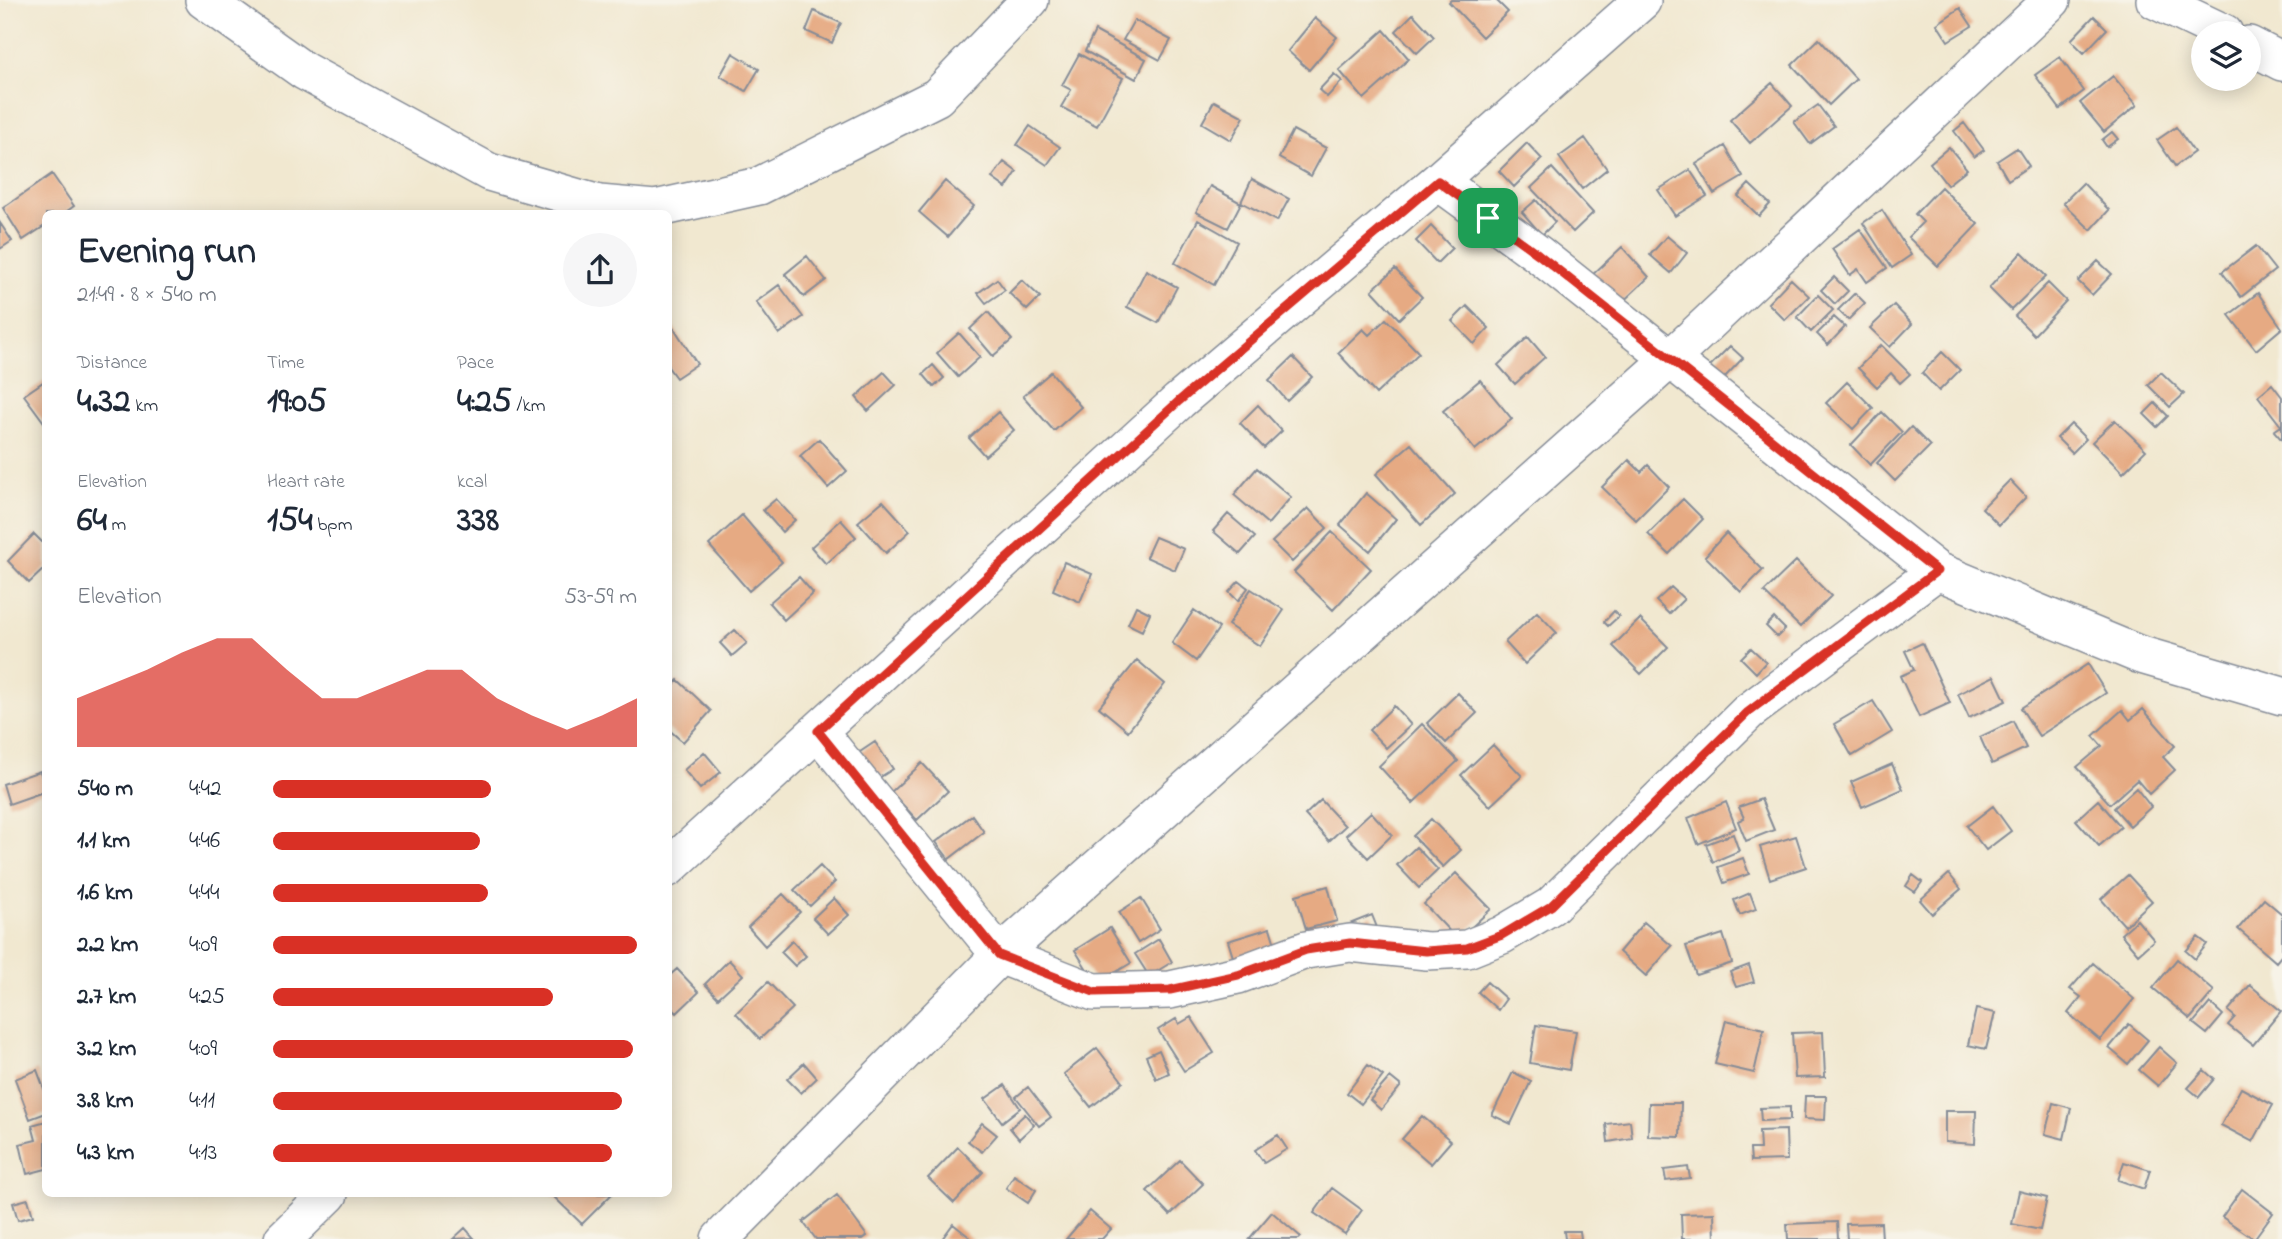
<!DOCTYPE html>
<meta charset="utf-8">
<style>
body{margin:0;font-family:"Indie Flower",sans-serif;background:#f6f6f7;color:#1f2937;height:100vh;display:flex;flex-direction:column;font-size:26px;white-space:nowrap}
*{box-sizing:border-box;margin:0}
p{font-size:23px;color:#747a83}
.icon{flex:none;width:38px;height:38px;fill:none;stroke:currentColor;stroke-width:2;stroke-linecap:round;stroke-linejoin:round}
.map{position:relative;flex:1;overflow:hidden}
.panel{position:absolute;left:42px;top:210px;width:630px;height:987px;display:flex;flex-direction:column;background:#fff;border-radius:10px;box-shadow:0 4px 18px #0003}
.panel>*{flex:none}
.fabs{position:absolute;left:2191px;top:21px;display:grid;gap:14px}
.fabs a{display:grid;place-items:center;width:70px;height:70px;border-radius:50%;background:#fff;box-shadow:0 4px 18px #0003;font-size:35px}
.pin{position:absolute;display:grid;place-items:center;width:60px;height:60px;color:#fff;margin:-30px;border-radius:14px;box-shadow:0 4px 10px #0006}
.round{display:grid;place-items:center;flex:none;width:74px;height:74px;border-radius:37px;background:#f6f6f7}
.overview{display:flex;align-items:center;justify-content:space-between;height:119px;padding:0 35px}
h1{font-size:38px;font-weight:700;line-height:52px}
.metrics{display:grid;grid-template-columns:repeat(3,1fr);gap:10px;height:119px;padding:7px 35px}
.metrics div{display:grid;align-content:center}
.metrics b{font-size:35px;font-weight:700}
.metrics small{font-size:19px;font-weight:400}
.metrics p{font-size:19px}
.chart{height:196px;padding:14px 35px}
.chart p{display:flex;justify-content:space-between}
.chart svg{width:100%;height:126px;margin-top:7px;fill:#d93025;opacity:.7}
ul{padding:0 35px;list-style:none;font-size:23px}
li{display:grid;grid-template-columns:112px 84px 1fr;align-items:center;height:52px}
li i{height:18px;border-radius:9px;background:#d93025}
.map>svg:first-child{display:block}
</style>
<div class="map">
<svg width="2282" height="1239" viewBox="0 0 2282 1239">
<rect width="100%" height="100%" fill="#f7f3e8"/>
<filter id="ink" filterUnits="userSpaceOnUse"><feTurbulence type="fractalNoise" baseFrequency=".0143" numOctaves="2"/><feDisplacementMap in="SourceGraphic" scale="14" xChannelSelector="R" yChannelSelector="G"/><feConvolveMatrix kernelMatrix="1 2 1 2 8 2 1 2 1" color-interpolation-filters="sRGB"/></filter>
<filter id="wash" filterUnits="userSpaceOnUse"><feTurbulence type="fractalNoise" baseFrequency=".00686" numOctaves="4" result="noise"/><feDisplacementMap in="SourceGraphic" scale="28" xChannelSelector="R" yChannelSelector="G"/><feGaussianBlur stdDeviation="1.57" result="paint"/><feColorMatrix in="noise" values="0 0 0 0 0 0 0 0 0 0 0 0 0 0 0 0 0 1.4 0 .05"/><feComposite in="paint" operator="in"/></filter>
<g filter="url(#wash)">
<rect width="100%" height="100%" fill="#f1e8d0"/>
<g id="blocks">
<path fill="#e6aa83" d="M1451,0H1496L1508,12L1482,37L1449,2Z
M1960,8L1972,26L1948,41L1937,24Z
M814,11L841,23L832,43L806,31Z
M1413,14L1434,37L1417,53L1396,31Z
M2094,16L2107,29L2084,53L2071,40Z
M1315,18L1337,37L1309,70L1288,51Z
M1134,20L1171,40L1160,60L1123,40Z
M1384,30L1409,59L1364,99L1339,70Z
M1095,31L1146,59L1136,79L1085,51Z
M1819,39L1856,79L1829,105L1792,65Z
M733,53L759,69L746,91L720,76Z
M1079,54L1123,78L1097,126L1061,107L1071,90L1062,85Z
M2060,57L2084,91L2060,109L2035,75Z
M1334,74L1342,81L1327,97L1319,90Z
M2113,76L2137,105L2104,132L2080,103Z
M1772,83L1792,106L1750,143L1730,120Z
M1214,101L1244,117L1231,140L1202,123Z
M1818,105L1834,126L1810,144L1794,122Z
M1964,123L1984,150L1974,157L1954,131Z
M1030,126L1060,147L1047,165L1017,145Z
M2176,127L2194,152L2175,166L2157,140Z
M1293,130L1326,148L1311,176L1279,158Z
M2112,132L2118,139L2107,147L2102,140Z
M1585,138L1607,169L1582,189L1559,157Z
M1527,143L1542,159L1514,187L1499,171Z
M1725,146L1743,177L1714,194L1696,164Z
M1949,147L1967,169L1947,185L1930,163Z
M2017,148L2029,166L2008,180L1997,161Z
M1004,162L1017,172L1006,188L992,178Z
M1552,168L1593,213L1573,232L1531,188Z
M1690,170L1707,196L1675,216L1658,190Z
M52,174L74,206L63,214H46V225L23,240L3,208Z
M1252,179L1289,199L1277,221L1241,202Z
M945,181L974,206L948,237L919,212Z
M2083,183L2109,210L2091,230L2063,203Z
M1749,184L1770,204L1759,216L1738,196Z
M1210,186L1241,203L1228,228L1196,212Z
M1941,187L1978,224L1938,266L1908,237L1923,222L1915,214Z
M1536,200L1555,222L1542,235L1522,212Z
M1882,210L1911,255L1892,268L1863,223Z
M1198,220L1237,242L1214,285L1175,263Z
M0,223L12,241L0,249Z
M1431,226L1452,248L1437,263L1416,241Z
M1860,229L1887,268L1867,282L1858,269L1850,275L1832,249Z
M1667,236L1687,253L1671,273L1650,255Z
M2256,246L2275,270L2241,297L2222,272Z
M1622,247L1649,277L1617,307L1590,277Z
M2022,252L2046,276L2011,310L1989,288Z
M807,256L826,280L804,297L785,274Z
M2098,261L2112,274L2092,295L2078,281Z
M1395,269L1422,297L1399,319L1372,290Z
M1146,270L1177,287L1158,323L1127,307Z
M1834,277L1848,291L1835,304L1821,290Z
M997,279L1005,290L986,303L978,293Z
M1791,279L1809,296L1785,320L1768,303Z
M1022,280L1040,297L1027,310L1009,293Z
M2048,283L2066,301L2034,335L2015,316Z
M779,285L803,317L779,334L756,302Z
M1855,293L1865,303L1848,320L1838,310Z
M2258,293L2282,328L2256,350L2229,315Z
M1818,295L1833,310L1811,332L1797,317Z
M1894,305L1912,324L1890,347L1870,328Z
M1467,306L1489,328L1474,344L1452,321Z
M988,312L1012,340L993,356L970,329Z
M1834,317L1845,327L1828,345L1817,334Z
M1386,319L1419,353L1376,394L1338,353L1363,329L1369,335Z
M674,328L697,364L676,378L668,367V332Z
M959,333L980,357L958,377L937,353Z
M1528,337L1545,357L1515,384L1498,365Z
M1881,345L1910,374L1900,383L1891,373L1877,387L1858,368Z
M1730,346L1743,358L1723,379L1710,366Z
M1942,352L1960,370L1939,391L1922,373Z
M1293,357L1312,377L1287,401L1269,380Z
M933,365L944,378L934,387L923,374Z
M884,372L896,385L868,411L856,397Z
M1051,372L1081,407L1054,431L1023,396Z
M2161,372L2184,394L2170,407L2148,385Z
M46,380V425L24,395Z
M1480,380L1512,419L1475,450L1443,411Z
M1847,382L1873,408L1853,429L1826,403Z
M2272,384L2282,397V440L2274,431L2281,426L2258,396Z
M2155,403L2168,416L2157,427L2144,414Z
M1258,405L1282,431L1264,448L1240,423Z
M998,412L1014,430L985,456L969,438Z
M1882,412L1902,432L1870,465L1851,445Z
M2115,420L2146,450L2123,473L2092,442Z
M2071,424L2086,439L2072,453L2057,438Z
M1911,427L1930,446L1895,481L1877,463Z
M819,439L847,471L828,488L800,456Z
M1411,444L1455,494L1421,525L1376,474Z
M1629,460L1641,472L1648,465L1669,487L1636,520L1602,487Z
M1257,468L1291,497L1268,524L1234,495Z
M2010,480L2026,497L1999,525L1982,508Z
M1366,493L1396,519L1370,551L1340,525Z
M776,499L795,520L782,532L763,510Z
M1683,499L1703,519L1669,554L1648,534Z
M883,501L910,531L886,553L858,522Z
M1308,508L1327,528L1292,562L1272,542Z
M1228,514L1255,537L1240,554L1213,531Z
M742,515L782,562L749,591L709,545Z
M841,520L856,537L826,564L811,547Z
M1332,532L1371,569L1333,610L1294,572Z
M1726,533L1763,570L1741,592L1705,556Z
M34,534L46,546V567L29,583L8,561Z
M1155,537L1184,549L1175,570L1146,557Z
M1796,561L1831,596L1800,627L1764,592Z
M1064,562L1092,574L1080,602L1053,590Z
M799,577L813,593L784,620L769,603Z
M1239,581L1248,588L1238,601L1229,592Z
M1671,587L1684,599L1669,614L1656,601Z
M1251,589L1284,610L1260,646L1228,625Z
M1136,606L1150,613L1142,631L1128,624Z
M1194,610L1219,628L1196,661L1172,643Z
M1614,611L1619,616L1608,626L1604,622Z
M1537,612L1557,633L1525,664L1505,642Z
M1774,618L1785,629L1777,637L1766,626Z
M1640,619L1668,647L1641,674L1613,646Z
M735,630L747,643L732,656L720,643Z
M1922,643L1950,703L1919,717L1900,676L1914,670L1905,651Z
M1751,648L1766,662L1756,673L1741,658Z
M1137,660L1165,684L1128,731L1099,707Z
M2088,664L2106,693L2039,736L2021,708Z
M1994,676L2006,701L1969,718L1958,694Z
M678,680L711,711L683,742L668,729V690Z
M1458,693L1477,713L1446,743L1427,723Z
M1873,701L1892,732L1852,756L1834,724Z
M1394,706L1411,725L1386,748L1369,730Z
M2143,709L2175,746L2163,757L2175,770L2149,794L2137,780L2110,804L2077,767L2102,746L2093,736L2122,710L2130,720Z
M2013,721L2026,748L1992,764L1980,737Z
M1422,724L1458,761L1413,803L1379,766Z
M875,742L893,769L874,781L857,754Z
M1493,745L1522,776L1490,806L1461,775Z
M704,752L721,772L700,789L684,770Z
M922,763L948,791L917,820L891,792Z
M1892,764L1903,789L1862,807L1851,782Z
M40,771L46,791L9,804L3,784Z
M2136,788L2151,807L2130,826L2114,808Z
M1761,799L1774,830L1746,841L1738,821L1744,818L1739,807Z
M1321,800L1345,826L1329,841L1305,815Z
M2098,800L2121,827L2099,846L2076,820Z
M1726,802L1736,828L1698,844L1688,818Z
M1993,806L2011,831L1986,850L1967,826Z
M1371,812L1392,835L1368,858L1346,835Z
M972,815L984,832L949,859L936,842Z
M1431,819L1461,850L1443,867L1413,836Z
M1733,834L1739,851L1713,862L1706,844Z
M1796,836L1806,867L1770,879L1760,847Z
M1416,847L1438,870L1419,888L1397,865Z
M1743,858L1749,874L1724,883L1718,867Z
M820,866L835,882L810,906L794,890Z
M1456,873L1491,909L1458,940L1424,904Z
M1949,874L1961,889L1932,914L1920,900Z
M1913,875L1922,882L1915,892L1906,886Z
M2128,875L2152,901L2125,926L2101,899Z
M1328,886L1337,921L1306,929L1296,895Z
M1750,893L1756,909L1740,915L1734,900Z
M783,894L800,912L765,946L748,927Z
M834,898L849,915L828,934L813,918Z
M1141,898L1160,929L1138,943L1119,912Z
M2264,899L2282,914V955L2276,962L2238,929Z
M1372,915L1378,930L1342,927Z
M2137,920L2154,940L2138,954L2121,934Z
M1644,922L1672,946L1646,976L1619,952Z
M1110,928L1131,963L1096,984L1075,950Z
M1270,928L1279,957L1237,970L1228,941Z
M1723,934L1732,963L1696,975L1686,946Z
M2198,937L2207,944L2195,959L2186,951Z
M1159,939L1172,962L1149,976L1135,954Z
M792,941L806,956L795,966L781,952Z
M2177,959L2214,991L2190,1019L2153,988Z
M729,960L743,975L718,998L705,984Z
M2093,963L2134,999L2100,1040L2068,1013L2081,997L2070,989Z
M1749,965L1754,982L1736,987L1730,972Z
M677,969L699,992L677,1013L668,1004V977Z
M768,982L793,1008L760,1039L736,1013Z
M1487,982L1506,999L1498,1010L1478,992Z
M2250,985L2281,1011L2253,1045L2228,1025L2235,1017L2228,1011Z
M2210,1003L2223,1015L2207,1034L2193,1023Z
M1976,1009L1995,1013L1986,1049L1968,1045Z
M1191,1017L1214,1053L1184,1071L1158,1030L1176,1019L1179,1024Z
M1726,1020L1764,1029L1754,1073L1715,1064Z
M2129,1024L2148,1040L2128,1064L2109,1048Z
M1536,1025L1576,1031L1569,1070L1530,1063Z
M1823,1032L1825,1077L1795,1078L1792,1033Z
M2159,1047L2177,1063L2158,1086L2139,1070Z
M1097,1048L1123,1082L1091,1107L1064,1074Z
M1159,1050L1169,1073L1156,1079L1146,1056Z
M804,1063L817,1078L801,1093L787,1079Z
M1368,1065L1383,1076L1361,1104L1347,1093Z
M37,1070L46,1094V1113L30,1119L15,1079Z
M2204,1070L2214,1079L2199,1097L2188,1088Z
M1513,1072L1531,1081L1511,1124L1492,1115Z
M1390,1077L1401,1086L1381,1110L1370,1100Z
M1005,1085L1020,1108L1002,1122L985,1099Z
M1028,1087L1051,1117L1039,1126L1016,1097Z
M2241,1088L2273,1105L2253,1142L2221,1125Z
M1805,1096H1826L1825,1120L1804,1119Z
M1649,1103H1681L1680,1137L1648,1136Z
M2053,1103L2071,1108L2064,1139L2045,1134Z
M1790,1107V1120L1761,1121L1760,1108Z
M1945,1111H1976L1975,1144L1945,1142Z
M1025,1114L1034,1125L1019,1139L1010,1128Z
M1422,1116L1451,1141L1431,1164L1402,1139Z
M46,1121V1169L27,1174L20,1144L36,1140L32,1125Z
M1630,1121L1632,1138L1608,1142L1606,1124Z
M982,1123L997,1135L982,1152L968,1141Z
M1786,1130L1787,1160L1751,1161L1750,1149H1760L1759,1131Z
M1278,1135L1287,1149L1264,1163L1255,1150Z
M958,1147L983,1172L954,1203L928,1178Z
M1180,1160L1203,1184L1170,1215L1147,1191Z
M2124,1162L2150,1170L2144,1189L2118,1180Z
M1688,1167L1690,1178L1666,1181L1664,1170Z
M1014,1175L1036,1190L1028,1203L1006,1188Z
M1332,1188L1362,1210L1345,1234L1314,1213Z
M2242,1189L2273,1213L2254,1239L2222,1217Z
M2019,1191L2047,1198L2040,1230L2012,1224Z
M551,1194H612L582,1224Z
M837,1195L867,1236L863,1239H816L803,1222Z
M28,1199L33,1216L18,1220L13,1203Z
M1090,1211L1111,1229L1102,1239H1066Z
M1272,1212L1301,1237L1299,1239H1249Z
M1714,1213L1715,1239H1682L1681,1214Z
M1837,1222L1838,1239H1788L1787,1224Z
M1881,1223L1882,1239H1847L1846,1224Z
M953,1224L972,1239H942Z
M465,1228L474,1238L453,1239Z
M1564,1231H1580L1581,1239H1565Z"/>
</g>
</g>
<g filter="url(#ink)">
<use href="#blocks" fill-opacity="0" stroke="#868c97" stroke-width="2"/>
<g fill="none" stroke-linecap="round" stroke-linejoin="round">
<defs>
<path id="street" d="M204,0L304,71L489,172L599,204L655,209L759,186L937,97L1030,0
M2155,0L2224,33
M2249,45L2282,62
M1438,181L1538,254L1937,571L2138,654L2282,696
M818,731L1000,955L1094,992L1170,990L1238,975L1306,950L1350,943L1427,951L1467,949L1502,935L1551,906L1748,712L1937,571
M668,868L1179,401L1438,181L1642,1
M283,1239L329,1194
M720,1239L1000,955L1670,359L2052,0"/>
</defs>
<use href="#street" stroke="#868c97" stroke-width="40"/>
<use href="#street" stroke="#fff" stroke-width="37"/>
</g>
</g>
<g fill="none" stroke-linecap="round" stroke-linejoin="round" filter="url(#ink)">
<defs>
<path id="route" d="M1438,181L1538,254L1937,571L1748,712L1551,906L1502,935L1467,948L1426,951L1350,943L1306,950L1238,975L1170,990L1094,992L999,955L818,731L1179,401Z"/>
</defs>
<use href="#route" stroke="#fff" stroke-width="14"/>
<use href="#route" stroke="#d93025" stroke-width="9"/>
</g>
</svg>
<div class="fabs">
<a><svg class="icon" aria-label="layers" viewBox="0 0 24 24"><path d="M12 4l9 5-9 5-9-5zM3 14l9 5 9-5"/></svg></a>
</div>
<div class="pin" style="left:1488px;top:218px;background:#1e9e55"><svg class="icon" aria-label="arrive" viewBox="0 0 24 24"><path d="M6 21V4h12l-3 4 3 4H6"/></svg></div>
<section class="panel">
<div class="overview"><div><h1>Evening run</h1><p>21:49 · 8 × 540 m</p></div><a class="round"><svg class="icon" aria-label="share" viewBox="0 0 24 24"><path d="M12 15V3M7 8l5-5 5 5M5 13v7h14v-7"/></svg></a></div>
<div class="metrics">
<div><p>Distance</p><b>4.32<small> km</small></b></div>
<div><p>Time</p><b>19:05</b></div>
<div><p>Pace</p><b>4:25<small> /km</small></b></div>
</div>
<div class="metrics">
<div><p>Elevation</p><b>64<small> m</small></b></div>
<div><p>Heart rate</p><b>154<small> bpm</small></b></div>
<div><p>kcal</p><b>338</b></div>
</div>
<div class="chart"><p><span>Elevation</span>53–59 m</p>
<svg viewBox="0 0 160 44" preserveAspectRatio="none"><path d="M0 44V27L10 22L20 17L30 11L40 6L50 6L60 17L70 27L80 27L90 22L100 17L110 17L120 27L130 33L140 38L150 33L160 27V44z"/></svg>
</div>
<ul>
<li><b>540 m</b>4:42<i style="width:60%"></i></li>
<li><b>1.1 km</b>4:46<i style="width:57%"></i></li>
<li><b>1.6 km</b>4:44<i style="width:59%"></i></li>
<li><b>2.2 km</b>4:09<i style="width:100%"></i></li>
<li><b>2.7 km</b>4:25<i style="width:77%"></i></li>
<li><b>3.2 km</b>4:09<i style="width:99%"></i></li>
<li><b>3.8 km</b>4:11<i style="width:96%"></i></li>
<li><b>4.3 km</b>4:13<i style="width:93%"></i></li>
</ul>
</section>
</div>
